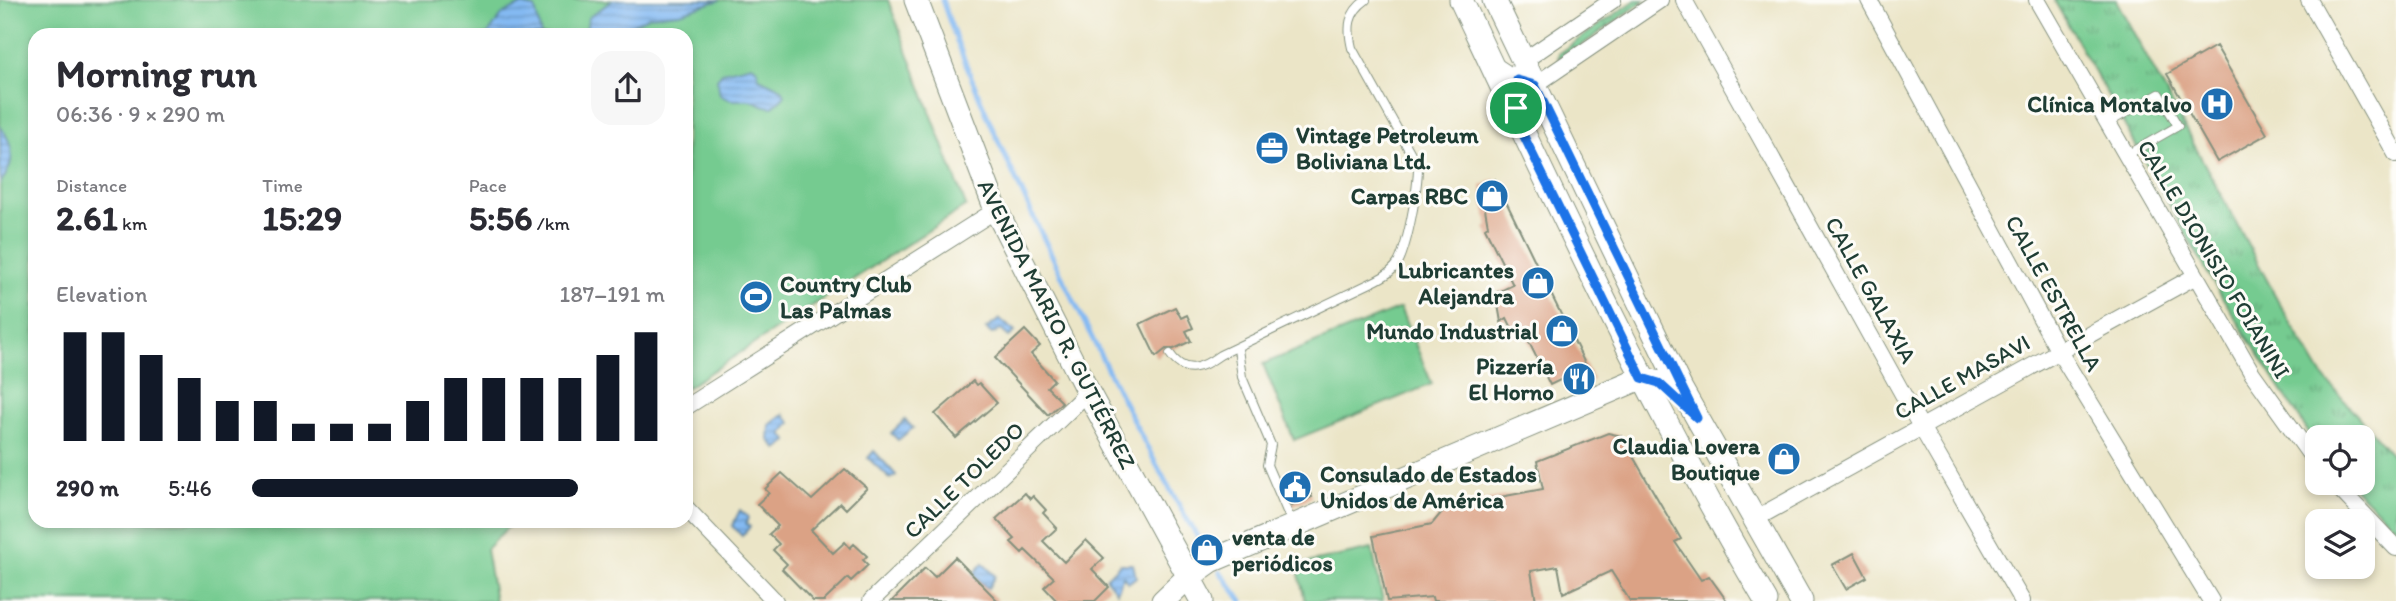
<!DOCTYPE html>
<meta charset="utf-8">
<style>
body{margin:0;font-family:Itim,sans-serif;background:#f7f7f7;color:#2b2b33;height:100vh;display:flex;flex-direction:column;font-size:26px;white-space:nowrap}
*{box-sizing:border-box;margin:0}
p{font-size:23px;color:#7c7c81}
.icon{flex:none;width:38px;height:38px;fill:none;stroke:currentColor;stroke-width:2;stroke-linecap:round;stroke-linejoin:round}
.map{position:relative;flex:1;overflow:hidden}
.details{position:absolute;left:28px;top:28px;width:665px;height:500px;display:flex;flex-direction:column;background:#fff;border-radius:21px;box-shadow:0 4px 10px #0003}
.details>*{flex:none}
.fabs{position:absolute;left:2305px;top:425px;display:grid;gap:14px}
.fabs a{display:grid;place-items:center;width:70px;height:70px;border-radius:14px;background:#fff;box-shadow:0 4px 10px #0003;font-size:35px}
.pin{position:absolute;display:grid;place-items:center;width:60px;height:60px;color:#fff;margin:-30px;border:4px solid #fff;border-radius:50%;box-shadow:0 2px 7px #0007}
.round{display:grid;place-items:center;flex:none;width:74px;height:74px;border-radius:21px;background:#f7f7f7}
.overview{display:flex;align-items:center;justify-content:space-between;height:119px;padding:0 28px}
h1{font-size:38px;font-weight:700;line-height:52px}
.stats{display:grid;grid-template-columns:repeat(3,1fr);gap:10px;height:119px;padding:7px 28px}
.stats div{display:grid;align-content:center}
.stats b{font-size:35px;font-weight:700}
.stats small{font-size:19px;font-weight:400}
.stats p{font-size:19px}
.chart{height:196px;padding:14px 28px}
.chart p{display:flex;justify-content:space-between}
.chart svg{width:100%;height:126px;margin-top:7px;stroke:#111827;stroke-width:6}
ul{padding:0 28px;list-style:none;font-size:23px}
li{display:grid;grid-template-columns:112px 84px 1fr;align-items:center;height:52px}
li i{height:18px;border-radius:9px;background:#111827}
.map>svg:first-child{display:block}
</style>
<div class="map">
<svg width="2396" height="601" viewBox="0 0 2396 601">
<defs>
<pattern id="grass-dots" width="8" height="8" patternUnits="userSpaceOnUse" patternTransform="scale(1.75)"><rect width="8" height="8" fill="#75cb90"/><path d="M2 2h.1M6 6h.1" fill="none" stroke="#5fa676" stroke-width="1.8" stroke-linecap="round"/></pattern>
<pattern id="park-tufts" width="24" height="20" patternUnits="userSpaceOnUse" patternTransform="scale(1.75)"><rect width="24" height="20" fill="#75cb90"/><path d="M3 7l-1-3M5 7V3M7 7l1-3M15 17l-1-3M17 17v-4M19 17l1-3" fill="none" stroke="#5fa676"/></pattern>
<pattern id="water-rules" width="6" height="5" patternUnits="userSpaceOnUse" patternTransform="scale(1.75)"><rect width="6" height="5" fill="#84baf3"/><path d="M0 2.5h6" fill="none" stroke="#6b98c6"/></pattern>
</defs>
<rect width="100%" height="100%" fill="#fdfcf7"/>
<filter id="ink" filterUnits="userSpaceOnUse"><feTurbulence type="fractalNoise" baseFrequency=".0143" numOctaves="2"/><feDisplacementMap in="SourceGraphic" scale="14" xChannelSelector="R" yChannelSelector="G"/><feConvolveMatrix kernelMatrix="1 2 1 2 8 2 1 2 1" color-interpolation-filters="sRGB"/></filter>
<filter id="wash" filterUnits="userSpaceOnUse"><feTurbulence type="fractalNoise" baseFrequency=".00686" numOctaves="4" result="noise"/><feDisplacementMap in="SourceGraphic" scale="28" xChannelSelector="R" yChannelSelector="G"/><feGaussianBlur stdDeviation="1.57" result="paint"/><feColorMatrix in="noise" values="0 0 0 0 0 0 0 0 0 0 0 0 0 0 0 0 0 1.4 0 .05"/><feComposite in="paint" operator="in"/></filter>
<g filter="url(#wash)">
<rect width="100%" height="100%" fill="#ebe5c7"/>
<path fill="url(#grass-dots)" stroke="#4a8462" stroke-width="2" d="M1636,0H1645L1565,57L1558,58L1559,53Z"/>
<path fill="url(#park-tufts)" stroke="#4a8462" stroke-width="2" d="M2054,0H2116L2281,306L2321,374L2396,460V528L2349,483H2362V438H2317V444L2310,435L2214,284Z"/>
<path fill="#75cb90" stroke="#4a8462" stroke-width="2" d="M0,0H888L966,206L686,388V35H35V522H513L486,549L495,601H0Z
M1400,308L1432,384L1294,440L1263,364Z
M1372,549L1383,601H1305L1297,565Z"/>
<path fill="url(#water-rules)" stroke="#527c94" stroke-width="2" d="M613,0H720L680,13L649,16L613,35L586,34L588,18Z
M521,5L535,8L541,35H487L503,14Z
M752,65L757,69L759,78L782,89L785,95L773,107C762,107 758,101 749,100C736,99 733,103 720,95L717,79L723,72Z
M0,126C15,145 16,164 0,183Z
M1000,319L1015,332L1009,337L1001,330L992,334L986,329Z
M784,414L791,423L782,434L788,441L777,449L769,440L770,425Z
M905,420L913,428L898,440L891,433Z
M874,451L896,475L890,479L868,458Z
M740,510L748,517L746,524L750,527L742,536L732,526Z
M983,563L995,576L988,588L980,582L974,573Z
M1120,564H1133L1136,577L1128,583L1123,576L1117,592L1106,578Z"/>
<g fill="none" stroke-linecap="round" stroke-linejoin="round">
<path stroke="#84baf3" stroke-width="5" d="M942,0C978,104 1026,202 1074,301C1115,385 1156,470 1205,549
M1220,572L1242,601"/>
</g>
<g id="blocks">
<path fill="#dba285" d="M2216,46L2267,134L2217,162L2167,74Z
M1495,179L1593,380L1570,391L1564,378L1550,385L1525,334L1517,338L1507,318L1501,322L1496,293L1513,285L1485,228L1488,226L1481,186Z
M1175,307L1181,318L1187,315L1193,328L1186,331L1191,341L1174,349H1166L1156,357L1140,324Z
M1025,330L1040,346L1031,354L1054,380L1047,387L1062,402L1048,415L995,358Z
M973,381L976,385L979,383L997,403L956,438L935,414Z
M1608,433L1621,436L1681,539L1675,542L1701,580L1709,576L1727,601H1630L1611,571L1563,593L1558,566L1531,571L1536,601H1433L1432,597L1387,601L1373,536L1432,524L1446,507L1543,489L1537,461Z
M845,469L867,488L846,509L840,503L811,530L833,553L845,542L850,548L854,544L867,556L863,560L868,565L851,581L848,578L824,601H813L782,569L787,564L773,550L779,544L769,534L778,526L757,504L769,493L765,489L782,473L812,500Z
M1301,473L1312,497L1292,506L1281,481Z
M1025,493L1030,499L1033,496L1046,510L1043,513L1057,528L1043,541L1064,562L1086,540L1104,558L1092,569L1109,587L1095,601H1057L1044,587L1054,578L1025,550L1022,553L1011,542L1015,539L996,519Z
M1854,553L1867,577L1846,589L1832,565Z
M955,557L998,601H892L925,568L935,577Z"/>
</g>
</g>
<g filter="url(#ink)">
<use href="#blocks" fill-opacity="0" stroke="#85917e" stroke-width="2"/>
<g fill="none" stroke-linecap="round" stroke-linejoin="round">
<defs>
<path id="lane" d="M2108,123L2159,94L2178,126L2127,155
M1238,349L1242,377L1271,445L1267,465L1292,523
M1170,354C1185,376 1202,368 1220,355L1377,280C1385,276 1393,271 1398,263C1408,244 1418,188 1418,166L1352,48C1347,27 1348,13 1366,0"/>
<path id="street" d="M1684,0L1920,425L2022,601
M1869,0L2058,350L2211,601
M2037,0L2252,373L2317,464
M2309,0L2396,154
M1494,65L1517,80L1535,85L1660,0
M1520,69L1522,62L1613,0
M686,407L996,210
M2334,483L2396,548
M686,508L775,601
M1753,520L2194,277
M871,601L1088,392"/>
<path id="secondary" d="M916,0L996,210L1088,392L1202,601
M1461,0C1557,204 1651,407 1766,601
M1494,0L1681,389L1801,601
M1163,601L1187,578L1211,561L1641,378L1656,382"/>
</defs>
<use href="#lane" stroke="#85917e" stroke-width="10"/>
<use href="#street" stroke="#85917e" stroke-width="18"/>
<use href="#secondary" stroke="#85917e" stroke-width="25"/>
<use href="#lane" stroke="#fff" stroke-width="8"/>
<use href="#street" stroke="#fff" stroke-width="16"/>
<use href="#secondary" stroke="#fff" stroke-width="23"/>
</g>
</g>
<g fill="none" stroke-linecap="round" stroke-linejoin="round" filter="url(#ink)">
<defs>
<path id="route" d="M1517,80L1535,85L1697,418L1659,383L1642,378L1517,122Z"/>
</defs>
<use href="#route" stroke="#fff" stroke-width="14"/>
<use href="#route" stroke="#1a73e8" stroke-width="9"/>
</g>
<defs>
<symbol id="hospital-disc" viewBox="-11 -11 22 22"><circle r="9.5" fill="#1f6fb2" stroke="#fdfcf7"/><path d="M-5-5h3v3.5h4V-5h3V5h-3V1.5h-4V5h-3Z" fill="#fff"/></symbol>
<symbol id="office-disc" viewBox="-11 -11 22 22"><circle r="9.5" fill="#1f6fb2" stroke="#fdfcf7"/><path d="M-6-3h4V-5.5h4V-3h4V5H-6ZM-1-4.5V-3h2v-1.5ZM-6 0V1H6V0Z" fill="#fff"/></symbol>
<symbol id="shop-disc" viewBox="-11 -11 22 22"><circle r="9.5" fill="#1f6fb2" stroke="#fdfcf7"/><path d="M-5-2.5h2.3a2.7 3.5 0 0 1 5.4 0H5L5.5 6h-11ZM-1.5-2.5h3a1.5 2.3 0 0 0-3 0Z" fill="#fff"/></symbol>
<symbol id="stadium-disc" viewBox="-11 -11 22 22"><circle r="9.5" fill="#1f6fb2" stroke="#fdfcf7"/><path d="M0-5a6.5 5 0 1 0 0 10a6.5 5 0 1 0 0-10ZM-3.5-1.8h7v3.6h-7Z" fill="#fff"/></symbol>
<symbol id="restaurant-disc" viewBox="-11 -11 22 22"><circle r="9.5" fill="#1f6fb2" stroke="#fdfcf7"/><path d="M-5-6h1v4h1v-4h1v4h1v-4h1v5L-1.5 .5V6h-2V.5L-5-1ZM5-6V6H3V1.5H1.5Q1.5-4 5-6Z" fill="#fff"/></symbol>
<symbol id="civic-disc" viewBox="-11 -11 22 22"><circle r="9.5" fill="#1f6fb2" stroke="#fdfcf7"/><path d="M-.6-6.5H3V-4.5H.6V-3L4-1V1h2V6H-6V1h2V-1L-.6-3ZM-1.2 2.5V6h2.4V2.5Z" fill="#fff"/></symbol>
</defs>
<g fill-rule="evenodd">
<use href="#hospital-disc" x="2198" y="85" width="38" height="38"/>
<use href="#office-disc" x="1253" y="129" width="38" height="38"/>
<use href="#shop-disc" x="1473" y="177" width="38" height="38"/>
<use href="#shop-disc" x="1519" y="264" width="38" height="38"/>
<use href="#stadium-disc" x="737" y="278" width="38" height="38"/>
<use href="#shop-disc" x="1543" y="312" width="38" height="38"/>
<use href="#restaurant-disc" x="1560" y="360" width="38" height="38"/>
<use href="#shop-disc" x="1765" y="440" width="38" height="38"/>
<use href="#civic-disc" x="1276" y="468" width="38" height="38"/>
<use href="#shop-disc" x="1188" y="531" width="38" height="38"/>
</g>
<g text-anchor="middle" stroke-width="6" stroke-linejoin="round" paint-order="stroke">
<g font-size="23" font-weight="bold" fill="#1f3d34" stroke="#fdfcf7" text-anchor="end">
<text x="2192" y="112">Clínica Montalvo</text>
<text x="1296" y="143" text-anchor="start">Vintage Petroleum<tspan x="1296" dy="26">Boliviana Ltd.</tspan></text>
<text x="1468" y="204">Carpas RBC</text>
<text x="1514" y="278">Lubricantes<tspan x="1514" dy="26">Alejandra</tspan></text>
<text x="780" y="292" text-anchor="start">Country Club<tspan x="780" dy="26">Las Palmas</tspan></text>
<text x="1538" y="339">Mundo Industrial</text>
<text x="1554" y="374">Pizzería<tspan x="1554" dy="26">El Horno</tspan></text>
<text x="1760" y="454">Claudia Lovera<tspan x="1760" dy="26">Boutique</tspan></text>
<text x="1320" y="482" text-anchor="start">Consulado de Estados<tspan x="1320" dy="26">Unidos de América</tspan></text>
<text x="1232" y="545" text-anchor="start">venta de<tspan x="1232" dy="26">periódicos</tspan></text>
</g>
<g font-size="23" fill="#1f3d34" stroke="#fdfcf7">
<text transform="translate(2214 259) rotate(59)" y="8">CALLE DIONISIO FOIANINI</text>
<text transform="translate(1871 290) rotate(61)" y="8">CALLE GALAXIA</text>
<text transform="translate(2054 293) rotate(61)" y="8">CALLE ESTRELLA</text>
<text transform="translate(1057 324) rotate(63)" y="8">AVENIDA MARIO R. GUTIÉRREZ</text>
<text transform="translate(1962 377) rotate(-29)" y="8">CALLE MASAVI</text>
<text transform="translate(964 480) rotate(-44)" y="8">CALLE TOLEDO</text>
</g>
</g>
</svg>
<div class="fabs">
<a><svg class="icon" aria-label="locate" viewBox="0 0 24 24"><circle cx="12" cy="12" r="6"/><path d="M12 2v4M12 18v4M2 12h4M18 12h4"/></svg></a>
<a><svg class="icon" aria-label="layers" viewBox="0 0 24 24"><path d="M12 4l9 5-9 5-9-5zM3 14l9 5 9-5"/></svg></a>
</div>
<div class="pin" style="left:1516px;top:108px;background:#1e9e55"><svg class="icon" aria-label="arrive" viewBox="0 0 24 24"><path d="M6 21V4h12l-3 4 3 4H6"/></svg></div>
<section class="details">
<div class="overview"><div><h1>Morning run</h1><p>06:36 · 9 × 290 m</p></div><a class="round"><svg class="icon" aria-label="share" viewBox="0 0 24 24"><path d="M12 15V3M7 8l5-5 5 5M5 13v7h14v-7"/></svg></a></div>
<div class="stats">
<div><p>Distance</p><b>2.61<small> km</small></b></div>
<div><p>Time</p><b>15:29</b></div>
<div><p>Pace</p><b>5:56<small> /km</small></b></div>
</div>
<div class="chart"><p><span>Elevation</span>187–191 m</p>
<svg viewBox="0 0 160 44" preserveAspectRatio="none"><path d="M5 44V6M15 44V6M25 44V14M35 44V22M45 44V30M55 44V30M65 44V38M75 44V38M85 44V38M95 44V30M105 44V22M115 44V22M125 44V22M135 44V22M145 44V14M155 44V6"/></svg>
</div>
<ul>
<li><b>290 m</b>5:46<i style="width:79%"></i></li>
</ul>
</section>
</div>
